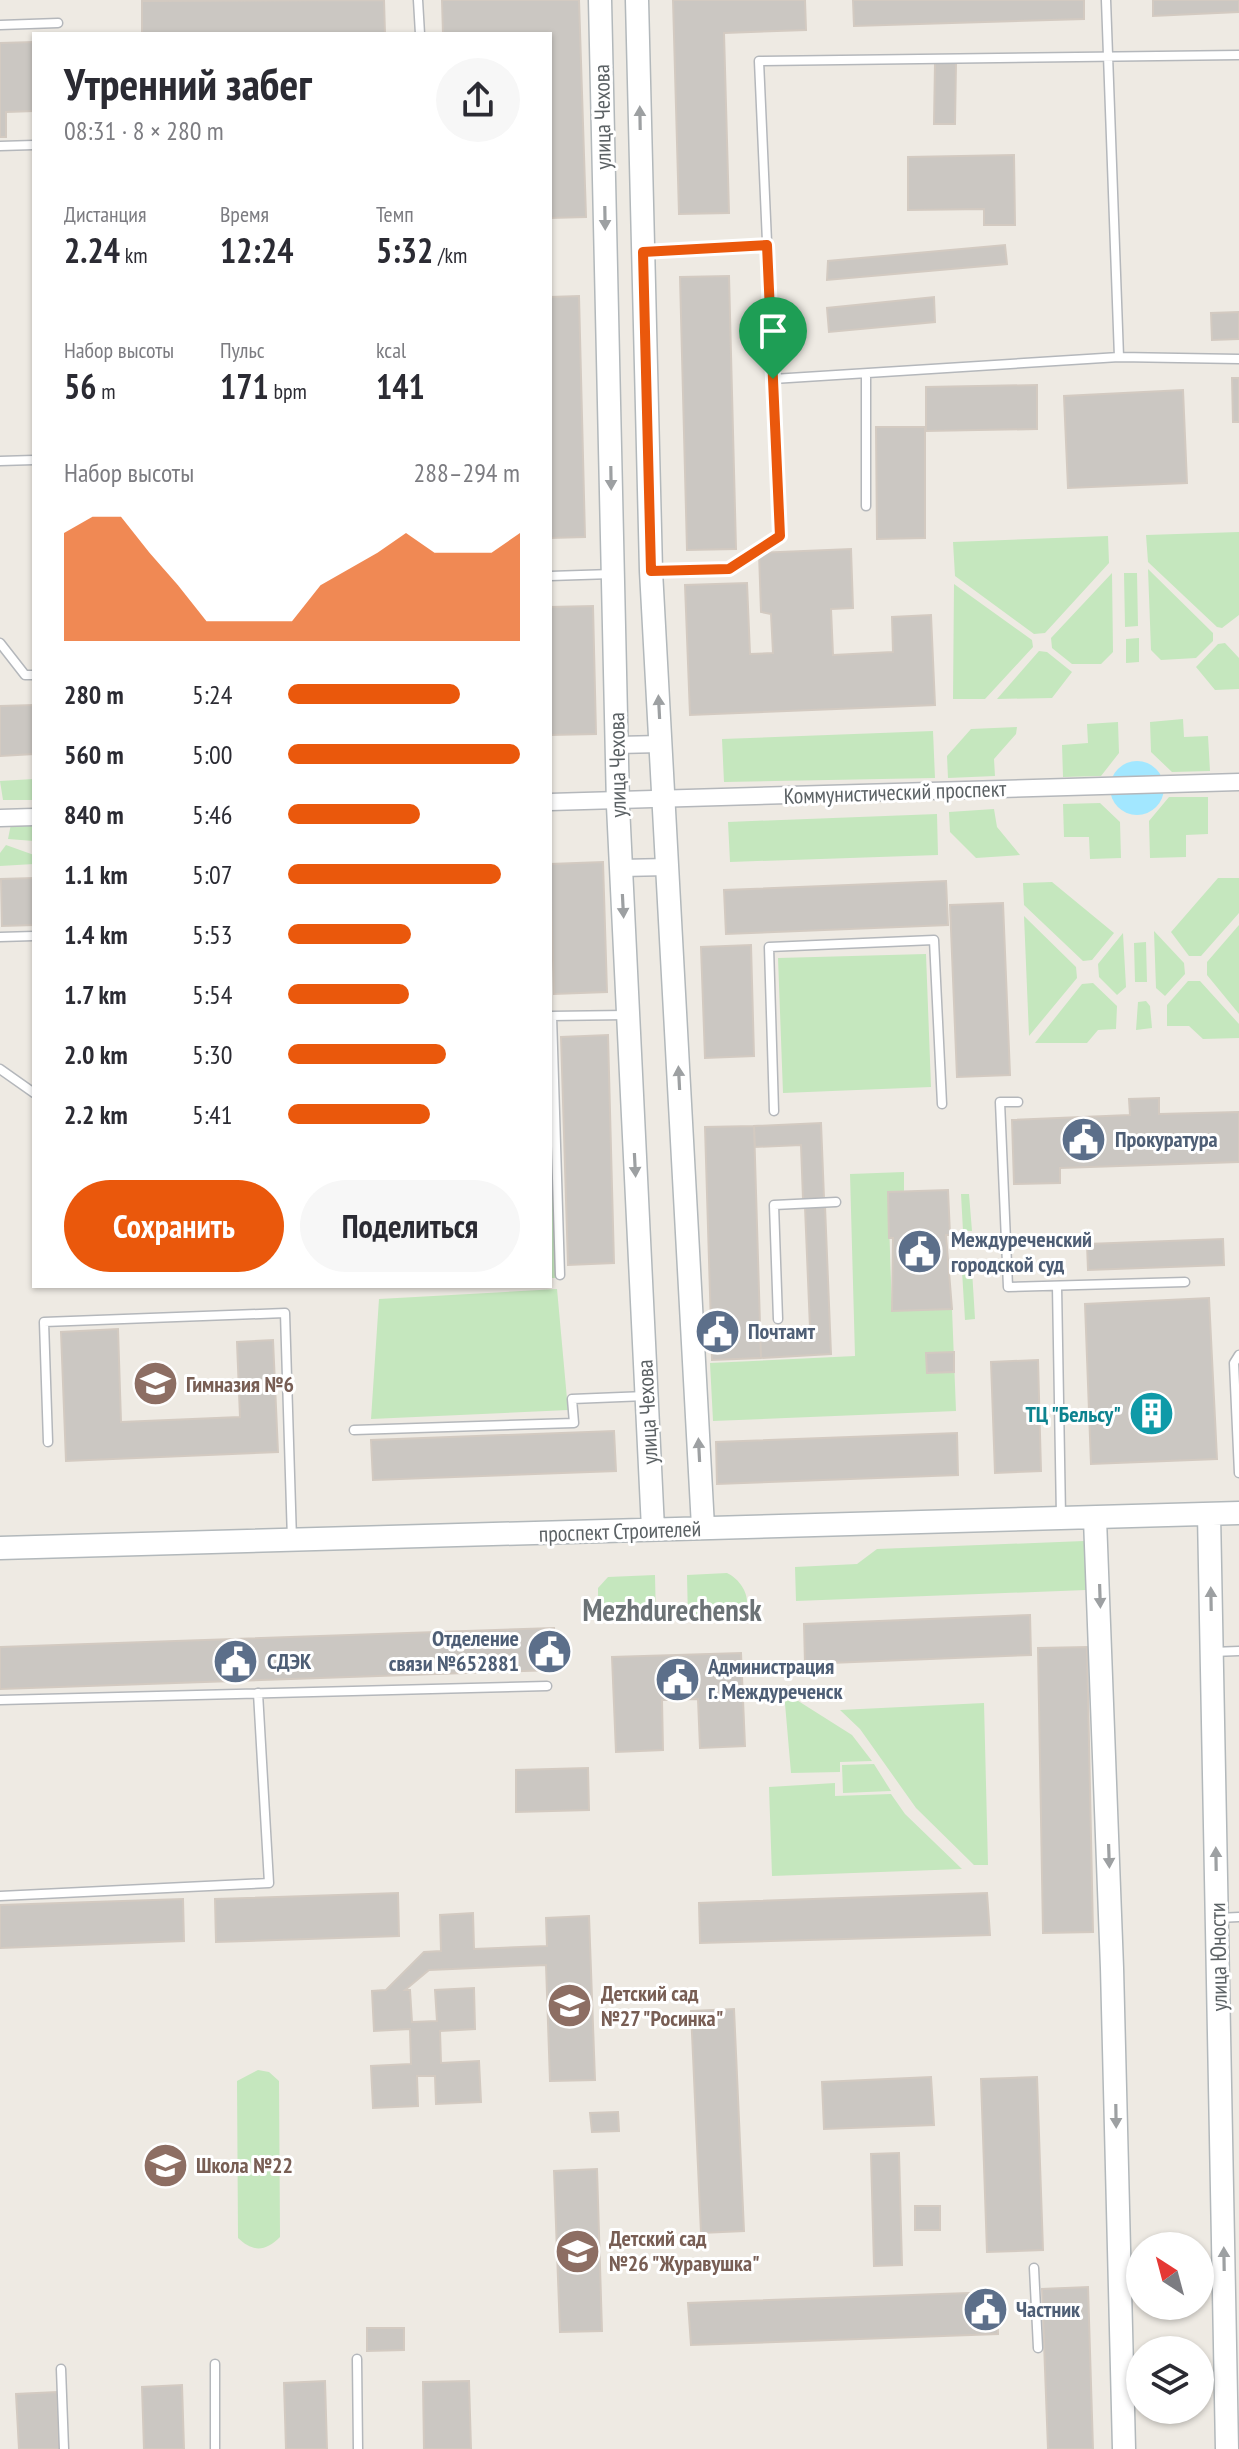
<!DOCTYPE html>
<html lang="ru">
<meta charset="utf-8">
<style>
body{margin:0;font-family:"PT Sans Narrow",sans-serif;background:#f7f7f7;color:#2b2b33;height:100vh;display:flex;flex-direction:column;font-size:30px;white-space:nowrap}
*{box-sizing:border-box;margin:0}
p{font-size:26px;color:#7c7c81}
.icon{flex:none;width:44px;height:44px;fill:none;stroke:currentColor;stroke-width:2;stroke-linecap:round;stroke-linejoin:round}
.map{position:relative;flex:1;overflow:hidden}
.side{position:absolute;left:32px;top:32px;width:520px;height:1256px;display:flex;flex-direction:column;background:#fff;border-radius:0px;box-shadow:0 2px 6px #0004}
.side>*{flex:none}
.needle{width:52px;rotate:324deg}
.fabs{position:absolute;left:1126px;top:2232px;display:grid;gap:16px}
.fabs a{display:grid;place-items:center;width:88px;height:88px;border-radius:50%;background:#fff;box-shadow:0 2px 6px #0004;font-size:40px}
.pin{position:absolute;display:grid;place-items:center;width:68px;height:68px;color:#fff;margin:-82px -34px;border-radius:50% 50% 50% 0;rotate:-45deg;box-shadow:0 0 8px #0007}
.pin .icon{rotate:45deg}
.round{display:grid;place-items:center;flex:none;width:84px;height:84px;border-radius:42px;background:#f7f7f7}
.head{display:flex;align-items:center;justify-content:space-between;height:136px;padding:0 32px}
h1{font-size:44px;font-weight:700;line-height:60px}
.figures{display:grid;grid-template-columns:repeat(3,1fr);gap:12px;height:136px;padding:8px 32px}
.figures div{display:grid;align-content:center}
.figures b{font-size:34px;font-weight:700}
.figures small{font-size:22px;font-weight:400}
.figures p{font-size:22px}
.chart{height:224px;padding:16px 32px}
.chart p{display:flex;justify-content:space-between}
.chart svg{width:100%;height:144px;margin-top:8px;fill:#ea580c;opacity:.7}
.action{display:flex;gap:16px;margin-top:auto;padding:16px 32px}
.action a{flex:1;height:92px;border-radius:48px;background:#ea580c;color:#fff;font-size:32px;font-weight:700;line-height:92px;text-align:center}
.action a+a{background:#f7f7f7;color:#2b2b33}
ul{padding:0 32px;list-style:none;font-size:26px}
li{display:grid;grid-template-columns:128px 96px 1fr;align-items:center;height:60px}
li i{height:20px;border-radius:10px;background:#ea580c}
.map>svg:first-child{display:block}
</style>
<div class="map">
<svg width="1239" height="2449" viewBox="0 0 1239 2449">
<rect width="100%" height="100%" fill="#eeeae3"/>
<path fill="#c5e7be" d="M1239,532V615L1222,628L1217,627L1148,562L1146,535Z
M1108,536L1109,563L1045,633L1034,634L955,576L953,542Z
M1148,569L1213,633V641L1196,658L1161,660L1151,650Z
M1112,573L1113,652L1101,664H1072L1052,648L1051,638Z
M1124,573H1137L1138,626L1125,627Z
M954,584L1032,640L1033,647L985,699H953Z
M1139,638V662L1126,663V639Z
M1225,643L1239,658V689L1215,690L1196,667L1218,644Z
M1039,651L1047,652L1072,672L1052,698L997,699Z
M1183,719L1184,737L1208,736L1210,771L1172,772L1151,752L1150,722Z
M1118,722L1119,753L1101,776L1063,777L1062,745L1088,743L1087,724Z
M1017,727L1016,734L994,759L995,776L948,778L947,756L971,729Z
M933,731L935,778L724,782L722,739Z
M34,779V800H3L0,781Z
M1169,797H1208V834L1186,835V857L1150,858L1149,821Z
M1100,803L1120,822L1121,858L1090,859L1089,837H1064L1063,804Z
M994,809L997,827L1020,855L976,858L950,832L949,812Z
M937,814L938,855L730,862L728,822Z
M34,819V841L8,839L11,824Z
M6,845L34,855V864L0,866V853Z
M1218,878H1239V913L1201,956H1189L1171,932Z
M1052,882L1114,933L1092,960L1083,961L1024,905L1023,883Z
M1024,916L1076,967L1077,978L1029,1036Z
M1239,925V1014L1207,975V962Z
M1154,931L1184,963L1185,974L1165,996L1156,988Z
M1123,933L1126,987L1117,995L1099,977L1098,964Z
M1146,942L1147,982H1135L1134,943Z
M926,954L931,1087L783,1093L778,958Z
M1188,981H1200L1239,1024V1038L1203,1039L1189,1026H1167V1005Z
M1093,983L1117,1006L1116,1029L1098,1030L1087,1043H1035L1082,984Z
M1146,1001L1150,1006L1152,1028L1136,1030L1138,1002Z
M550,1100L556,1278H550Z
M904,1172V1192L888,1193L892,1310L952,1309L956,1411L713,1421L710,1363L855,1356L850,1174Z
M961,1194H969L972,1231H963Z
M972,1270L975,1319L965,1320L962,1271Z
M557,1289L568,1410L371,1419L379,1299Z
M1084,1541L1086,1590L796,1601L795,1567L857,1564L877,1549Z
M727,1573C743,1580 759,1608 734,1618C723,1623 701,1619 688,1620L687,1575Z
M655,1575L656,1621L611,1622L598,1614V1588L608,1577Z
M784,1692L852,1735L872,1761L840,1762V1772L791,1773Z
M984,1703L988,1865H974L916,1808L860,1729L840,1710Z
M874,1764L891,1791L843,1793L842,1765Z
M835,1783V1796L891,1794L905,1814L962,1869L772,1876L769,1787Z
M258,2070L269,2072L279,2081L280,2237C265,2252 253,2252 238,2238L237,2081Z"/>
<path fill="#a2e7ff" d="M1110 788a27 27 0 1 1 54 0a27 27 0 1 1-54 0Z"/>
<path fill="#cbc7c2" stroke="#d3cac1" stroke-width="2" d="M384,0L385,34H142V1Z
M442,0H579L586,217L550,218V34H443Z
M673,0H805L806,30L724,33L729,213L679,214Z
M853,0H1084V19L854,26Z
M1153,0H1239V12L1153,16Z
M34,42V111L6,112V137H0V43Z
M935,63H956L955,124H934Z
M1014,155L1015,225H984V209L908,210V157Z
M1005,245L1007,264L827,280L828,261Z
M729,276L736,549L687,550L680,277Z
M579,296L585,537L550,538V297Z
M934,297L935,322L829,332L827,308Z
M1239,312V339L1212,340L1211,313Z
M1232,378H1239V422H1233Z
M1037,385V429L926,431V387Z
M1183,390L1187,483L1068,488L1064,396Z
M876,427H925V538L877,539Z
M851,549L853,608L831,609L833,655L893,652L892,617L931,615L935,705L690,715L685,585L747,583L750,654L773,653L771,614L761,612L759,553Z
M593,606L596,734L550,735V607Z
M34,705V754L0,756V706Z
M603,862L607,992L554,994L550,864Z
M34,878V925L2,926L1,879Z
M946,881L948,925L726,934L724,890Z
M1003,903L1010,1075L957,1077L950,905Z
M751,945L754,1056L705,1058L701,947Z
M608,1035L614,1263L568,1265L561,1037Z
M1159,1098V1114L1239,1112V1162L1060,1168V1183L1014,1184L1012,1120L1130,1115L1129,1099Z
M821,1123L824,1198L803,1199L801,1145L755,1147L754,1126Z
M754,1126L761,1358L712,1360L705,1127Z
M948,1190L950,1235H946L952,1309L892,1311L893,1238H889L888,1192Z
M825,1206L831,1354L761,1358L760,1330L810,1328L805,1207Z
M1223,1239L1224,1265L1088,1270L1087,1244Z
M1209,1298L1217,1459L1091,1464L1085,1304Z
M118,1329L121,1422L240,1417L237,1342L273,1340L278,1452L66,1461L61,1332Z
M954,1352V1372L927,1373L926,1353Z
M1038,1360L1041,1471L995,1473L991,1362Z
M614,1431L616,1471L373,1480L371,1440Z
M957,1433L958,1475L717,1484L716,1442Z
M1030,1615L1031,1655L805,1664L804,1624Z
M554,1628L555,1670L0,1689V1647Z
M1087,1647L1093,1932L1043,1933L1038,1648Z
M741,1653L745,1746L700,1748L698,1699L662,1700L663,1750L616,1752L612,1657Z
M588,1768L589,1810L516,1812V1770Z
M398,1893L399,1936L216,1942L215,1899Z
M987,1893L990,1935L700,1943L699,1903Z
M183,1899L184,1941L0,1948V1905Z
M473,1913L474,1949L547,1946L546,1918L589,1916L595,2080L550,2081L546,1965L429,1970L405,1990H410L412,2022L437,2021L435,1990L474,1988L475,2029L440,2031L441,2063L479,2061L481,2102L436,2104L435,2076H417L418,2106L373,2108L371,2066L411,2064L410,2029L374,2031L372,1991L386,1990L424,1952L441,1951L440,1915Z
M734,2009L744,2231L701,2233L691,2011Z
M931,2077L934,2125L824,2129L822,2082Z
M1037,2077L1043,2250L987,2252L981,2079Z
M618,2112L619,2131L592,2132L590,2113Z
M899,2153L902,2265L874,2266L871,2154Z
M597,2169L602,2331L560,2332L554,2171Z
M915,2206H940V2230H915Z
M1088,2287L1093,2449H1048L1042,2289Z
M997,2292L998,2334L691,2345L688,2303Z
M367,2328H404V2350L367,2351Z
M325,2381L327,2449H286L284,2383Z
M469,2381L471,2449H424L423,2382Z
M182,2385L184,2449H144L142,2387Z
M57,2392L59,2449H19L16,2394Z"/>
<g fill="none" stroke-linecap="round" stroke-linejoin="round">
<defs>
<path id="lane" d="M418,0L420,34
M1106,0L1119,357
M0,25L58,23
M0,146L34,145
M644,252L767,245
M866,375V506
M773,379L1119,357L1239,359
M0,461L34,460
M654,570L729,569L780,536L759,61L1239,55
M550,576L612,574
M0,643L25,675H34
M0,937L34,936
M550,1016L627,1015
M552,1016L560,1275
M0,1069L34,1093
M1018,1102H1000L1008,1287L1185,1282
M774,1111L769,947L934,940L942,1104
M1057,1286L1061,1517
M778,1319L774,1205L836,1202
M1239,1355L1234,1363L1239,1473
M354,1430L574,1423L572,1399L646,1396
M48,1442L44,1322L285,1313L292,1540
M1212,1652L1239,1651
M0,1700L547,1686
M0,1896L269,1883L258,1693
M1218,1918L1239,1917
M1034,2268L1038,2348
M357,2359L358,2449
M215,2364V2449
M61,2369L64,2449"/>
<path id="street" d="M617,745L661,744
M550,802L1239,782
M0,818L34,817
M621,868L668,867"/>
<path id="secondary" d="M600,0L618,806L653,1529
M637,0L651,571L703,1527
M1209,1514L1227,2449
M1095,1519L1112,1968L1124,2449
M0,1548L1239,1513"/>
</defs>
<use href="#lane" stroke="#b4b7bb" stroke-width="11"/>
<use href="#street" stroke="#b4b7bb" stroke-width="19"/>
<use href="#secondary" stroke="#b2b8bb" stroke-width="25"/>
<use href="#lane" stroke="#fff" stroke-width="8"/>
<use href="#street" stroke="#fff" stroke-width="16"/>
<use href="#secondary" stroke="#fff" stroke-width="22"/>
</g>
<defs><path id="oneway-solid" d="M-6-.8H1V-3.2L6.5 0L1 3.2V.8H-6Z" transform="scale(2)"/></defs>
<g fill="#9da0a2">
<use href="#oneway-solid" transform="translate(640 118) rotate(-91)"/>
<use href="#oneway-solid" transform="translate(605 218) rotate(89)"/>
<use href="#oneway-solid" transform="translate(611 478) rotate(89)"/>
<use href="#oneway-solid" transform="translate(659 707) rotate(-93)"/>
<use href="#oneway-solid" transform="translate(623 906) rotate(87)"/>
<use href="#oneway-solid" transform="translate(679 1078) rotate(-93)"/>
<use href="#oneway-solid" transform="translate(635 1165) rotate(87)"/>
<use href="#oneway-solid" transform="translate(699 1450) rotate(-93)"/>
<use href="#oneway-solid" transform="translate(1100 1596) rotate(88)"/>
<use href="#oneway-solid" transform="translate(1211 1599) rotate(-91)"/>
<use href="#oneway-solid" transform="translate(1109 1856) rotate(88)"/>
<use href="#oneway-solid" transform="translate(1216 1859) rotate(-91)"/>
<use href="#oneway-solid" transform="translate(1116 2116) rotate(89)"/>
<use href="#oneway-solid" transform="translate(1224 2259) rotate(-91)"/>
</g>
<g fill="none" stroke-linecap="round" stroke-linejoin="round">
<defs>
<path id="route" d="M767,245L780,536L729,569L651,571L643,252Z"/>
</defs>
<use href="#route" stroke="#fff" stroke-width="16"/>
<use href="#route" stroke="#ea580c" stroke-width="10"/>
</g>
<defs>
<symbol id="civic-disc" viewBox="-11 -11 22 22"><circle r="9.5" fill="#5c6f8a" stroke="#fff"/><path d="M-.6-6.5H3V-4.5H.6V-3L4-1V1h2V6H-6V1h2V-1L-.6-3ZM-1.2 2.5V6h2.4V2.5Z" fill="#fff"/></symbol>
<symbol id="school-disc" viewBox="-11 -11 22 22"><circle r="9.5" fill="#8d6e63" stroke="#fff"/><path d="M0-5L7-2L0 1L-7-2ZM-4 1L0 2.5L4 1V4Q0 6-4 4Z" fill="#fff"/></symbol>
<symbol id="building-disc" viewBox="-11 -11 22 22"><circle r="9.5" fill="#0f9aa8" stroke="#fff"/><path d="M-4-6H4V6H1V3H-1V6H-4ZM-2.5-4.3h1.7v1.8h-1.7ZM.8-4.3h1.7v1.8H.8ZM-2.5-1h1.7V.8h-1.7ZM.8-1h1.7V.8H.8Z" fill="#fff"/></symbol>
</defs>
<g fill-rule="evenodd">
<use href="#civic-disc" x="1058" y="1114" width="51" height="51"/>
<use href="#civic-disc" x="894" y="1226" width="51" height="51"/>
<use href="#civic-disc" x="692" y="1306" width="51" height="51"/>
<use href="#school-disc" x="130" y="1358" width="51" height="51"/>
<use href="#building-disc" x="1126" y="1388" width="51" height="51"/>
<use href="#civic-disc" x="524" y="1626" width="51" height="51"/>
<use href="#civic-disc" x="210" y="1636" width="51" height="51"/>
<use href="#civic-disc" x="652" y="1654" width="51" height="51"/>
<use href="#school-disc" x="544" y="1980" width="51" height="51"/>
<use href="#school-disc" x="140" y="2140" width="51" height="51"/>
<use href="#school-disc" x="552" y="2226" width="51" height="51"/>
<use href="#civic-disc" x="960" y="2284" width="51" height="51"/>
</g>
<g text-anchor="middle" stroke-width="6" stroke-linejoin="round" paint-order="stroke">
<g font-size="22" fill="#5b6164" stroke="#fff">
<text transform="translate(602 117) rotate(-91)" y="8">улица Чехова</text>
<text transform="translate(617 765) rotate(-91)" y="8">улица Чехова</text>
<text transform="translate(895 792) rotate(-2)" y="8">Коммунистический проспект</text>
<text transform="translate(647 1412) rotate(-93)" y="8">улица Чехова</text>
<text transform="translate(620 1531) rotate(-2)" y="8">проспект Строителей</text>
<text transform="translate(1218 1957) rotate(-91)" y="8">улица Юности</text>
</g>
<g font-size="22" font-weight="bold" fill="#4e5e75" stroke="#fff" text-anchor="start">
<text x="1115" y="1147">Прокуратура</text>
<text x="951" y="1247">Междуреченский<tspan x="951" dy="25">городской суд</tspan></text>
<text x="748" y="1339">Почтамт</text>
<text x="519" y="1646" text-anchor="end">Отделение<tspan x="519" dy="25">связи №652881</tspan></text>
<text x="267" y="1669">СДЭК</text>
<text x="708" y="1674">Администрация<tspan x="708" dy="25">г. Междуреченск</tspan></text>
<text x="1016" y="2317">Частник</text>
</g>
<g font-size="22" font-weight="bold" fill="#785e54" stroke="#fff" text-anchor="start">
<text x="186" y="1392">Гимназия №6</text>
<text x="601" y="2001">Детский сад<tspan x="601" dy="25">№27 "Росинка"</tspan></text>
<text x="196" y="2173">Школа №22</text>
<text x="609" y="2246">Детский сад<tspan x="609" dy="25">№26 "Журавушка"</tspan></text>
</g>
<g font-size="22" font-weight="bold" fill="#0d838f" stroke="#fff" text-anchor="end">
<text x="1121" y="1422">ТЦ "Бельсу"</text>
</g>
<g font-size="30" font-weight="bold" fill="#6c7376" stroke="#fff">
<text x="672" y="1621">Mezhdurechensk</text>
</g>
</g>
</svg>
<div class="fabs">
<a><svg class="needle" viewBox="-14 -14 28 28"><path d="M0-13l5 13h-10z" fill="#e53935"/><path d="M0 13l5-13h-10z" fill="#7c7c81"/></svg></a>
<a><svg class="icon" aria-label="layers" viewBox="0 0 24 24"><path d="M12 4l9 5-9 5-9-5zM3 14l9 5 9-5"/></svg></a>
</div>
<div class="pin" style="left:773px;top:379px;background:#1e9e55"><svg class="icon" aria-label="arrive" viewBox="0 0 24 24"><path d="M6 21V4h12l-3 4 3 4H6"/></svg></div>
<section class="side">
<div class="head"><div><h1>Утренний забег</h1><p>08:31 · 8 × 280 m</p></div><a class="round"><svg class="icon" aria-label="share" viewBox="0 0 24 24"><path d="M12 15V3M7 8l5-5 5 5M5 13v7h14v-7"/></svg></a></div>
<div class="figures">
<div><p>Дистанция</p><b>2.24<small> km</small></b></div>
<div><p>Время</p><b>12:24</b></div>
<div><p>Темп</p><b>5:32<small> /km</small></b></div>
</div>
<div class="figures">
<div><p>Набор высоты</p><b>56<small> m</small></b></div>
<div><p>Пульс</p><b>171<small> bpm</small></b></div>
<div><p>kcal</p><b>141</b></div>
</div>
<div class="chart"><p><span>Набор высоты</span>288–294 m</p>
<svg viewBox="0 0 160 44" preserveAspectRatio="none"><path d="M0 44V11L10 6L20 6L30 17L40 27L50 38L60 38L70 38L80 38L90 27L100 22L110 17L120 11L130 17L140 17L150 17L160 11V44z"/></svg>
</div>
<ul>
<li><b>280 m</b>5:24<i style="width:74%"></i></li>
<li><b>560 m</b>5:00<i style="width:100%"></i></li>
<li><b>840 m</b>5:46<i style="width:57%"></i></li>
<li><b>1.1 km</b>5:07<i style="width:92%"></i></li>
<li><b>1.4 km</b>5:53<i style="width:53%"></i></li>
<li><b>1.7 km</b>5:54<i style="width:52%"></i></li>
<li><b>2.0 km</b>5:30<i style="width:68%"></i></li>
<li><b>2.2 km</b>5:41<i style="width:61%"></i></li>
</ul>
<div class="action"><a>Сохранить</a><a>Поделиться</a></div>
</section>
</div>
